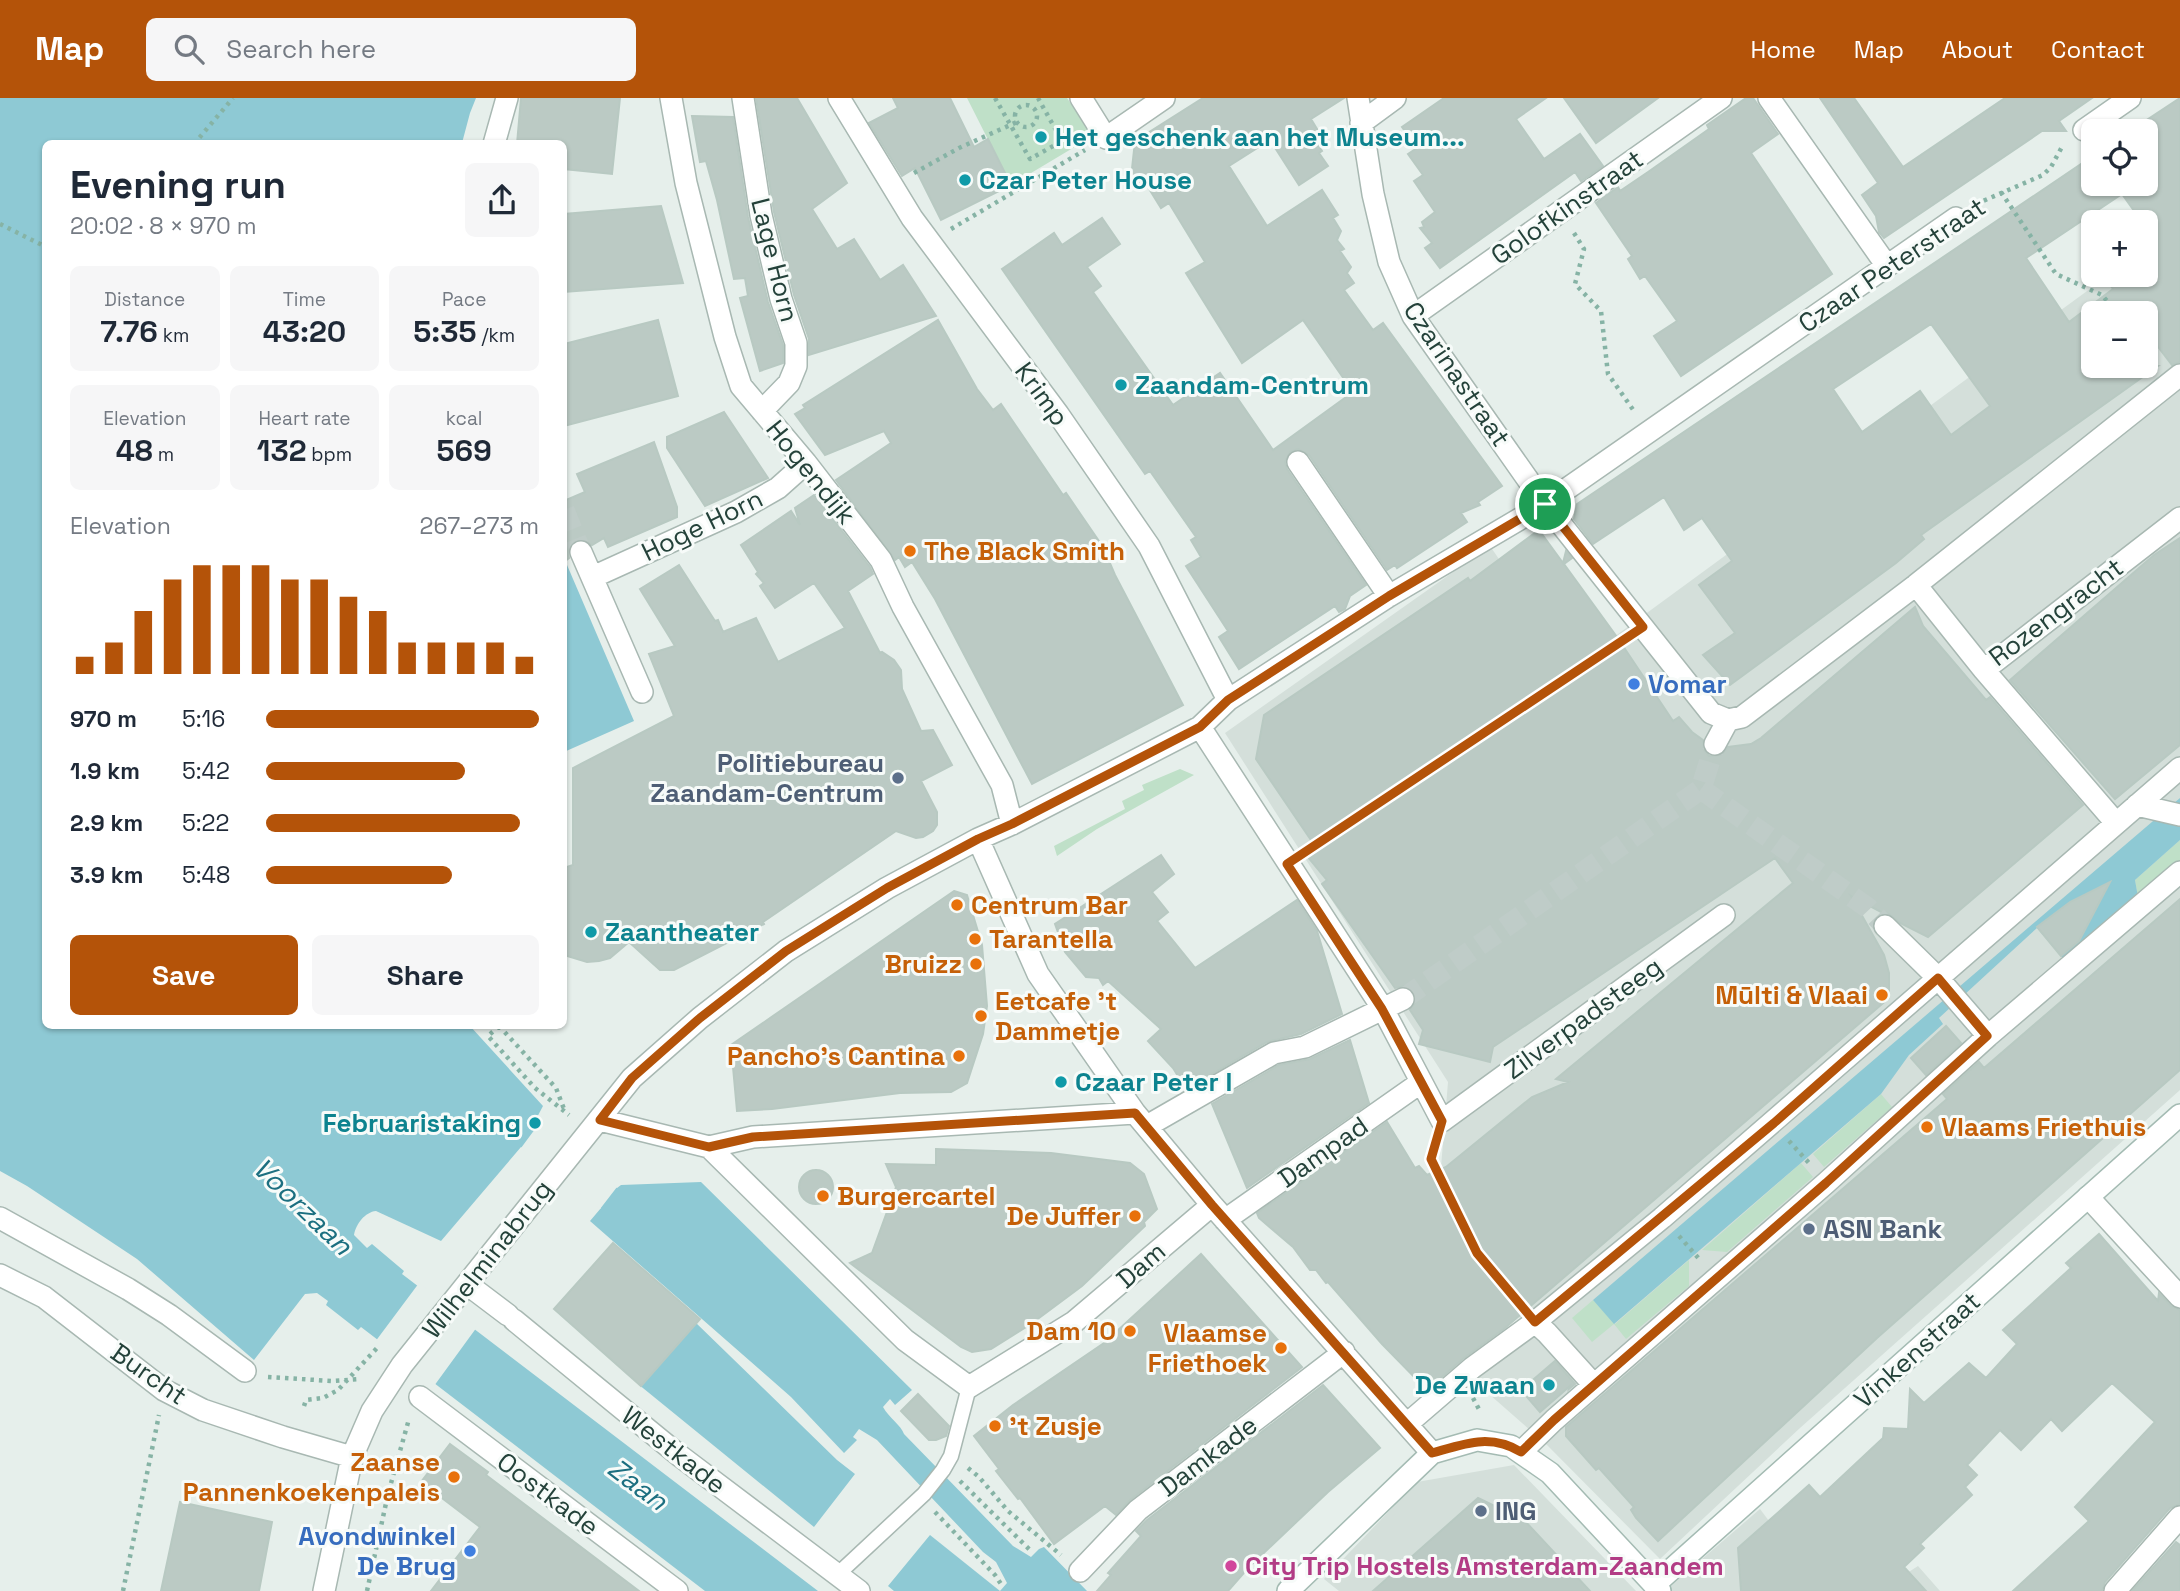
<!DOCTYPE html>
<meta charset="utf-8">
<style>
body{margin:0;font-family:"Space Grotesk",sans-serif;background:#f6f6f7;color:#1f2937;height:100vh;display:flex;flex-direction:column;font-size:26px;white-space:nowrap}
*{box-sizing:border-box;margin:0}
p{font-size:23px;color:#747a83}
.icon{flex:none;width:38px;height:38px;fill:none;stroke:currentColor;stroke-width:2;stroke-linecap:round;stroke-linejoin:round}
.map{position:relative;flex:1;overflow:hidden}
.side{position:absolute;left:42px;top:42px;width:525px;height:889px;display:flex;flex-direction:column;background:#fff;border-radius:10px;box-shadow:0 2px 5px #0004}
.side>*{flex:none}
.fabs{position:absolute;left:2081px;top:21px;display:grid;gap:14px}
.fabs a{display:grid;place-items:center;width:77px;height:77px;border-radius:10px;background:#fff;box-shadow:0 2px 5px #0004;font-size:35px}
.pin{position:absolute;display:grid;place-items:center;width:60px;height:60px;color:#fff;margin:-30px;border:4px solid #fff;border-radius:50%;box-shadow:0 2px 7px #0007}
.round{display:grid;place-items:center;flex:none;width:74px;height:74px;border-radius:10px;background:#f6f6f7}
.head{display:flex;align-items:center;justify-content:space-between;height:119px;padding:0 28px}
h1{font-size:38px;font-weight:700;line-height:52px}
.metrics{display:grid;grid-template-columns:repeat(3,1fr);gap:10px;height:119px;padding:7px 28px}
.metrics div{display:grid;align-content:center;border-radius:10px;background:#f6f6f7;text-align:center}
.metrics b{font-size:30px;font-weight:700}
.metrics small{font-size:19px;font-weight:400}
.metrics p{font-size:19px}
.chart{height:196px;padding:14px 28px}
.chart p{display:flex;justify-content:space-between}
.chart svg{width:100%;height:126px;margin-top:7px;stroke:#b45309;stroke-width:6}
.cta{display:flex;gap:14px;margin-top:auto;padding:14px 28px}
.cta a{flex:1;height:80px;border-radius:10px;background:#b45309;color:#fff;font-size:28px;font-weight:700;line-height:80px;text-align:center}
.cta a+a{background:#f6f6f7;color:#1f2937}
ul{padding:0 28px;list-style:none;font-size:23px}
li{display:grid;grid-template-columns:112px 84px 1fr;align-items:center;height:52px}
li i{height:18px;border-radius:9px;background:#b45309}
header{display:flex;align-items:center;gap:42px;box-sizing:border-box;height:98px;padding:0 35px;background:#b45309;color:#fff}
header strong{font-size:33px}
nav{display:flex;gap:38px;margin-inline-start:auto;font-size:24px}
.search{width:490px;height:63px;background:#f6f6f7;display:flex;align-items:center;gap:18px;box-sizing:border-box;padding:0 24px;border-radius:10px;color:#747a83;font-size:26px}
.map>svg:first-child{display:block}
</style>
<header>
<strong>Map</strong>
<div class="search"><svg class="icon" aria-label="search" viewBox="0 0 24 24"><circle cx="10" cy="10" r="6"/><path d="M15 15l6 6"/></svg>Search here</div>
<nav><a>Home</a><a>Map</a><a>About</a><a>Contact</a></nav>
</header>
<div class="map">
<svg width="2180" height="1493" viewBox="0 0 2180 1493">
<rect width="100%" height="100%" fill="#e6efeb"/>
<path fill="#d4dfda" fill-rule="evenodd" d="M2180,127V992L1800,1330L1660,1461L1547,1347L1473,1282L1527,1233L1468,1126L1441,1069L1448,984L1225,635L1490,448L1573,569L2109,177H2146V151ZM2093,215H2146V268H2093Z
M1514,1367L1636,1493H1339L1324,1481L1417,1384Z
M1760,1411L1817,1487L1887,1488L1918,1468L1940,1493H1665Z"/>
<path fill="#bfe0c8" d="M967,0H1067L1093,38L1011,87Z
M1180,671L1194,677L1097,731L1057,758L1054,748L1125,711L1122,703L1144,692L1142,687Z
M2180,742V763L2138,799L2135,782Z
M1881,996L1892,1009L1824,1069L1813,1056Z
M1801,1065L1813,1079L1727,1154L1702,1152Z
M1689,1162V1188L1626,1241L1614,1226L1592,1244L1572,1220L1593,1202L1615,1226Z"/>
<path fill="#8ec9d4" d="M0,0H476L470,15L462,45L46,46V928H470L543,1008L534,1025L537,1029L617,1090L621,1087L701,1084L912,1292L895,1307L890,1301L883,1309C889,1320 901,1327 904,1336L1013,1448L1031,1459L1039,1451L1044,1449L1087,1493H894L888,1488L930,1437L1000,1493L1007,1485L996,1464L983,1454L877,1342L859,1331L853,1339L857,1342L844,1355L791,1299L590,1123L601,1110L521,1049L441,1143L376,1113C365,1114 356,1126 354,1137L367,1150L372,1146L404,1173L402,1176L818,1493H705L361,1229L358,1232L326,1207L328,1203L317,1195L305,1196L254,1262L137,1161L27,1088L0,1073Z
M564,460L634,623L564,654Z
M2180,700V742L2135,782L2138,799L2067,865L2037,830L1939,920L1943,926L1909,957L1881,996L1614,1226L1593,1202Z
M694,1223L837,1362L855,1376L814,1429L638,1286Z"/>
<path fill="#e6efeb" d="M538,1027L617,1089L600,1111L521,1050Z
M419,1185L477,1229L434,1288L375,1244Z"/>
<path fill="#bbcac4" stroke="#b8c9c2" stroke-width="2" fill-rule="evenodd" d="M521,0H620L612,76L564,71V46H517Z
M756,0H797L847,85L812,111L837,151L854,141L880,182L903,167L936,218L809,257V241L794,197L774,114Z
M893,0H950L974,49L988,41L1011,87L941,122L915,70L902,78L869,25L898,10Z
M1203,0H1344L1311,21L1323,41L1317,45L1322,53L1319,55L1328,68L1299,87L1270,42L1229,68L1267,128L1322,92L1338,117L1333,120L1341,133L1337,142L1344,151L1340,153L1351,169L1347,175L1354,185L1344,192L1373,232L1383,225L1502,388L1478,404L1480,407L1461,415L1467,424L1397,470L1395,467L1387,472L1309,357L1298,351L1290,354L1285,364L1287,371L1366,487L1350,498L1345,511L1339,514L1335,508L1239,571L1219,539L1228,533L1186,468L1201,459L1191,442L1196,439L1150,373L1145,376L1002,171L1054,135L1062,147L1102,120L1120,146L1087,169L1101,188L1093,194L1173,307L1220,275L1273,352L1353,294L1303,222L1242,265L1186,175L1205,164L1169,105L1161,110L1143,81L1130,89L1135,43Z
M1444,0H1546L1516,21L1544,61L1580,36L1603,68L1581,83L1575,74L1440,170L1425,150L1432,145L1420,130L1424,129L1422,124L1435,114L1414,83L1423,77L1408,56L1417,50L1402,29Z
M1564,0H1658L1596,45Z
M1746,0H1753L1778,36L1751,55L1832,176L1681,278L1654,238L1677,223L1645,178L1640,181L1628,161L1632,158L1596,105L1618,89L1620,93L1648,74L1709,31L1707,27Z
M1820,0H1854L1903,69L2005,0H2092L2059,23L2066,33H2042L1884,140L1879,134L1876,118L1862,97L1878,85Z
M2180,0V264L2172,267L2146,233V215H2093V268H2158L1921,437L1924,441L1896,465L1730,587L1703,557L1735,535L1699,487L1732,463L1702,420L1684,432L1664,399L1593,446L1574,421L1577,406L2093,58V86H2146V33H2130ZM2122,96L2142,124H2146V177H2103L2113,191L2069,224L2026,160ZM1931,226L1990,308L1951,337L1920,293L1862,334L1833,291Z
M692,18L733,19L748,119L768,204L783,247V265L760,273L740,200L748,198L745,180L734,181L717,102L706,63L700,64Z
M661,108L683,185L564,194V116Z
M658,222L678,298L564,328V246Z
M938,222L977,291L993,312L1001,306L1063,397L1066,395L1103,449L1115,477L1183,607L1032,686L935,501L912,464L905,469L899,459L895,462L836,382L891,345L884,333L825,357L795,316L805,310L803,307Z
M724,314L768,380L705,408L667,350V339Z
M654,344L677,409V419L608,449L604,440L592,447L583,441L576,442L568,452L569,460L564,464V403L585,394L577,376Z
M814,397L870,469L873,476L848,493L880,555L882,554L894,562L901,572L902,591L921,633L933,632L952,667L921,683L937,714V727L933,733L923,739L916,740L896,733L763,824L764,826L674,872H660L629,844L610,860L599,863L587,864L564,857V770L573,767V670L674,618L649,556L675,548L640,491L679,467L715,523L718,522L723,534L756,520L778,564L845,530L814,485L775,510L760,488L764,485L756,476L758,474L741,447L791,413L800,427L795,410Z
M1539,432L1563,465L1566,453L1572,460L1564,466L1617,539L1673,623L1679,619L1692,634L1703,642L1704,652L1709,658L1721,657L1728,649L1751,646L1761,640L1915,509L1923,528L1986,602L1990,599L2083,707L1928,839L1900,825L1889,816L1883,815L1851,798L1884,857L1889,875V900L1505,1230L1464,1260L1429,1290L1422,1287L1382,1246L1328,1184L1326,1185L1316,1172H1310L1293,1149L1259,1120L1257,1115L1387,1024L1415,1070L1419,1068L1427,1077L1446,1069L1532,999L1568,984L1556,981L1793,785L1775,760L1493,949L1490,964L1419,946L1423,932L1410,912L1416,903L1414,895L1405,888L1395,890L1322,786L1327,782L1307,758L1317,751L1256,661L1264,617L1468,480L1470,483Z
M2180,440V647L2115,701L2010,582L2154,457Z
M1161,757L1174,776L1152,794L1168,814L1157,823L1195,870L1297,802L1317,833L1342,916L1301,936L1267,944L1186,991L1173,970L1148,943L1161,931L1108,883L1103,887L1099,880L1086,879L1065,854L1055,826Z
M2110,784L2079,843L2061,858L2037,829L2070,804Z
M954,793L967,797L982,847L987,908L983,936L967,985L951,994L900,995L772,1011L737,1013L731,947Z
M2180,801V972L1877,1240L1658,1443L1636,1420L1631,1412L1634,1409L1599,1370L1596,1372L1566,1338V1329L1947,1001L1943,996L1979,964L1984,970Z
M1946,928L1961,945L1926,977L1911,960Z
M1350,942L1369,1005L1247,1090L1212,1006L1279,967L1310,961Z
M936,1051L1051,1055L1130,1065L1144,1076L1157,1111L1144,1124L1145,1128L1082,1188L1031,1226L991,1251L972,1254L961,1249L850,1165L872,1155L896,1089L886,1066L936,1067Z
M799 1089a17 17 0 1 1 34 0a17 17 0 1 1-34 0Z
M2099,1136L2158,1203L2159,1195L2171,1208L2180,1212V1406L2170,1410L2105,1484L2102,1493H2013L2089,1423L2075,1409L2155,1324L2112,1285L2062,1333L2051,1321L2021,1352L2000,1332L1967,1367L1977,1377L1965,1389L1972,1397L1920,1446L1924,1450L1904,1469L1926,1493H1741L1738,1450L1809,1387L1820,1399L1883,1340L1884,1330L1908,1331L1910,1291L1924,1305L1969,1265L1986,1280L2017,1246L2003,1232L2071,1170L2066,1165Z
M613,1145L700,1221L641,1288L554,1211Z
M1201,1156L1302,1269L1130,1402L1116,1417L1105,1408L1054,1446L1020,1400L1018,1401L996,1373L999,1371L974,1338L1013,1307L1104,1245Z
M1555,1263L1575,1286L1569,1291L1570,1288L1540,1314L1521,1292Z
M1323,1287L1380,1350L1328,1394L1249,1469L1228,1493H1097L1111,1477L1108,1475L1141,1438L1136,1433L1147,1422Z
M918,1296L949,1328L946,1338L936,1342H929L901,1313Z
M450,1346L488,1374L486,1377L639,1493H431L480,1429L421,1384Z
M1478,1400L1524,1422L1590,1493H1373Z
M180,1404L272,1424L259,1493H161Z
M2176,1444L2180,1447V1493H2132Z"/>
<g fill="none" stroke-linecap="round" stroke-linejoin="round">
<path stroke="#bfccc8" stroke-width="21" stroke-dasharray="21 10" stroke-linecap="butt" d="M564,412L581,454
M1701,691L1868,810L1885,828
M1403,901L1701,691L1715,646"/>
<defs>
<path id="lane" d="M837,1477L924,1396L943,1372L951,1358L969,1289"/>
<path id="street" d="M671,0L686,85L725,239L741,288L806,365L881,462L903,509L1002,687L1012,726
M743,0L761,117L781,201L796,245V268L789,285L762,313
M839,0L912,120L1058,316L1149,448L1228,602
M1081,0L1106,40L1164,0
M1358,0L1373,96L1389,164L1413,218L1545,406L1711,615L1728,622L1742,619L1916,487L2180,277
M1769,0L1887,168
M1361,25L1395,0
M2084,32L2130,0
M494,46L507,0
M1413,218L1721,0
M1298,364L1389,498
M581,454L642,594
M593,479L736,414L778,390L806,365
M1916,487L1984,572L2180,420
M1984,572L2116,725
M1200,629L1383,911L1442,1023L1724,817
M1715,646L1728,622
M2137,707L2180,717
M978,741L1038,876L1135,1015L1212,1107L1432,1355
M1885,828L1938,880L1988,938
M600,1022L709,1049L753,1039L1135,1015
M1147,1028L1274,955L1305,949L1403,901
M709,1049L905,1242L969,1289L1074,1224L1212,1107
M2088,1099L2180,1199
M0,1120L128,1191L169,1217L245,1273
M1225,1122L1420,985
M0,1177L44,1199L164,1292L203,1312L283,1339L352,1359
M467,1186L508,1217
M514,1222L680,1358L859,1493
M1535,1224L1547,1235L1594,1287
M420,1299L677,1493
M1407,1326L1472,1270L1535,1224L1662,1120L2180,670
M1521,1354L1554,1322L1826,1085L1988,938L2180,774
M1080,1473L1138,1412L1344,1254
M324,1493L352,1359L372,1313L402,1267L632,980L700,920L786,853L887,790L978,741L1012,726L1200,629L1228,602L1389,498L1545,406L1956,120
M2115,1493L2180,1419"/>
<path id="secondary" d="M1654,1487L2180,1017
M1288,1493L1432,1355L1477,1342L1511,1348L1550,1375L1660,1493"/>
</defs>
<use href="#lane" stroke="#a8b8b2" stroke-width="17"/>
<use href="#street" stroke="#a8b8b2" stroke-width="24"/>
<use href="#secondary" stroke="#a4bbb3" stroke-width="24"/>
<path stroke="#86b3a5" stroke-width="4.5" stroke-dasharray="3.5 5" stroke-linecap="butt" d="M995,0L1030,61L1062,43L1038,0
M1015 18a11 11 0 1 1 22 0a11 11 0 1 1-22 0Z
M194,46L233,0
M914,75L959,50L1017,24
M2001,94L2056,176L2102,197L2117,215
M1976,106L2043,77L2051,69L2063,47
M0,126L46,149
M951,131L1085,52
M1574,135L1584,151L1575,186L1601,213L1608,276L1634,313
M2146,250L2156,263
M1308,752L1622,543
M499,928L488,938L535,990L569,1017
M499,928L556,990L564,1011
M1789,1043L1809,1065
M1435,1047L1431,1061L1477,1155L1519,1205
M1679,1138L1701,1163
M268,1279L332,1283L361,1281
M1473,1300L1481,1315
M304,1308L306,1302L323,1300L338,1292L378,1249
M968,1370L979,1379L1008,1413L1061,1457
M960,1383L1030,1452
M935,1414L995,1477L1003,1489
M123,1493L159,1317
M367,1493L388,1396L409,1321"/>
<use href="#lane" stroke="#fff" stroke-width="14"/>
<use href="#street" stroke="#fff" stroke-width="21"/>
<use href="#secondary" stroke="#fff" stroke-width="21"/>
</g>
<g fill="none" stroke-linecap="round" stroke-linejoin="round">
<defs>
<path id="route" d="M1545,406L1643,529L1287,766L1382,911L1442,1023L1431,1061L1477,1155L1535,1224L1774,1025L1938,880L1987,938L1826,1085L1554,1322L1521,1354C1490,1335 1464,1346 1432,1355L1212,1107L1135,1015L753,1039L709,1049L600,1022L632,980L700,920L786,853L887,790L978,741L1012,726L1200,629L1228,602L1389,498Z"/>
</defs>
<use href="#route" stroke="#fff" stroke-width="14"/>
<use href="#route" stroke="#b45309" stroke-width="9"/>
</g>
<g fill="#0f9aa8" stroke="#f7fbf9" stroke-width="2.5">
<circle cx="1041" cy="39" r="7"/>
<circle cx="965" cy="82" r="7"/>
<circle cx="1121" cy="287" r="7"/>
<circle cx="591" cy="834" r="7"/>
<circle cx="1061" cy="984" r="7"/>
<circle cx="535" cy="1025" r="7"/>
<circle cx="1549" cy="1287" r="7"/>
</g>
<g fill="#e8710a" stroke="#f7fbf9" stroke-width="2.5">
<circle cx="910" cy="453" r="7"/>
<circle cx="957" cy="807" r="7"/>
<circle cx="975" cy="841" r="7"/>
<circle cx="976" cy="866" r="7"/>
<circle cx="1882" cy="897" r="7"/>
<circle cx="981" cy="918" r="7"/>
<circle cx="959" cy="958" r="7"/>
<circle cx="1927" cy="1029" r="7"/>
<circle cx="823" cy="1098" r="7"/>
<circle cx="1135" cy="1118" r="7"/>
<circle cx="1130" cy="1233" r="7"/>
<circle cx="1281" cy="1250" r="7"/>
<circle cx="995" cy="1328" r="7"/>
<circle cx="454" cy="1379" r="7"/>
</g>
<g fill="#3f7fe0" stroke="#f7fbf9" stroke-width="2.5">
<circle cx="1634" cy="586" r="7"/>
<circle cx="470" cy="1453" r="7"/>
</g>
<g fill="#5c6f8a" stroke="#f7fbf9" stroke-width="2.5">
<circle cx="898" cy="680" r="7"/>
<circle cx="1809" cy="1131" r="7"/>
<circle cx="1481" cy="1413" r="7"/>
</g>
<circle fill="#d1479c" stroke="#f7fbf9" stroke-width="2.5" cx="1231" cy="1468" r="7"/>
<g text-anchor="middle" stroke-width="6" stroke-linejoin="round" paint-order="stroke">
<g font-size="26" font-weight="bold" fill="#0d838f" stroke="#f7fbf9" text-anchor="start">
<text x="1055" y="48">Het geschenk aan het Museum...</text>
<text x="979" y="91">Czar Peter House</text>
<text x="1135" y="296">Zaandam-Centrum</text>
<text x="605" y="843">Zaantheater</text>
<text x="1075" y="993">Czaar Peter I</text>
<text x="521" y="1034" text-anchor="end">Februaristaking</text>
<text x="1535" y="1296" text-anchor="end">De Zwaan</text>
</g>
<g font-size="26" fill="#24423a" stroke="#f7fbf9">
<text transform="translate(1567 109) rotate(-35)" y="9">Golofkinstraat</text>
<text transform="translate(775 162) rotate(76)" y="9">Lage Horn</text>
<text transform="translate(1892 167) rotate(-34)" y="9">Czaar Peterstraat</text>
<text transform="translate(1457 276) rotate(56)" y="9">Czarinastraat</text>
<text transform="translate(1042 296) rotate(54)" y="9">Krimp</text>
<text transform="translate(811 374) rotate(51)" y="9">Hogendijk</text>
<text transform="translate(702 427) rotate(-26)" y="9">Hoge Horn</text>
<text transform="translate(2056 514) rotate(-37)" y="9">Rozengracht</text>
<text transform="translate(1583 920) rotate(-36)" y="9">Zilverpadsteeg</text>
<text transform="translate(1323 1054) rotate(-35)" y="9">Dampad</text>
<text transform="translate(487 1161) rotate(-52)" y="9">Wilhelminabrug</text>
<text transform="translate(1141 1167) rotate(-41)" y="9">Dam</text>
<text transform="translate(1917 1252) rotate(-42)" y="9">Vinkenstraat</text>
<text transform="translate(149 1276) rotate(35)" y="9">Burcht</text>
<text transform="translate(674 1352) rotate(38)" y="9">Westkade</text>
<text transform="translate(1208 1358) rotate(-37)" y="9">Damkade</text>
<text transform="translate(548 1396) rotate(37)" y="9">Oostkade</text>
</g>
<g font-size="26" font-weight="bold" fill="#c56008" stroke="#f7fbf9" text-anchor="start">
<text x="924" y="462">The Black Smith</text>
<text x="971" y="816">Centrum Bar</text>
<text x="989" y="850">Tarantella</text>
<text x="962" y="875" text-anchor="end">Bruizz</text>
<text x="1868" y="906" text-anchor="end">Mūlti &amp; Vlaai</text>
<text x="995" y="912">Eetcafe 't<tspan x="995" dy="30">Dammetje</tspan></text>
<text x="945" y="967" text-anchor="end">Pancho's Cantina</text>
<text x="1941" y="1038">Vlaams Friethuis</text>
<text x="837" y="1107">Burgercartel</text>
<text x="1121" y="1127" text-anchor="end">De Juffer</text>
<text x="1116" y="1242" text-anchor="end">Dam 10</text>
<text x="1267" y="1244" text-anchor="end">Vlaamse<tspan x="1267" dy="30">Friethoek</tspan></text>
<text x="1009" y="1337">'t Zusje</text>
<text x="440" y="1373" text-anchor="end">Zaanse<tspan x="440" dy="30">Pannenkoekenpaleis</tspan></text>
</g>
<g font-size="26" font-weight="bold" fill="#366cbe" stroke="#f7fbf9" text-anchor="start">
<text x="1648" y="595">Vomar</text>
<text x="456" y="1447" text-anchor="end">Avondwinkel<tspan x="456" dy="30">De Brug</tspan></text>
</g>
<g font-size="26" font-weight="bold" fill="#4e5e75" stroke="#f7fbf9" text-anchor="start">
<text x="884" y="674" text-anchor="end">Politiebureau<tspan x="884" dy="30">Zaandam-Centrum</tspan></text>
<text x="1823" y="1140">ASN Bank</text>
<text x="1495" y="1422">ING</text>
</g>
<g font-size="26" font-weight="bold" fill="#b23c85" stroke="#f7fbf9" text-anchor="start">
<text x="1245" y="1477">City Trip Hostels Amsterdam-Zaandem</text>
</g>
<g font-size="28" font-style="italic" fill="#1c6f80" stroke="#f7fbf9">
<text transform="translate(303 1108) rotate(44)" y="10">Voorzaan</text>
<text transform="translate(638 1386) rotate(37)" y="10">Zaan</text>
</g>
</g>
</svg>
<div class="fabs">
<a><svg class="icon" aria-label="locate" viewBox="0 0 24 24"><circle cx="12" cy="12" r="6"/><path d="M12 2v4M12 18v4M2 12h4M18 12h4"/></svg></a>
<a>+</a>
<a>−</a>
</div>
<div class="pin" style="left:1545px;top:406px;background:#1e9e55"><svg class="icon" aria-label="arrive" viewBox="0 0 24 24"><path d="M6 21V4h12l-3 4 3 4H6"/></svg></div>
<section class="side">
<div class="head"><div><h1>Evening run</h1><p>20:02 · 8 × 970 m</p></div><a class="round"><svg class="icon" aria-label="share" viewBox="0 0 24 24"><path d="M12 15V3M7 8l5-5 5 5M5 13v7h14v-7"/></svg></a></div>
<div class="metrics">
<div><p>Distance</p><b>7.76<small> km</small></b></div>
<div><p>Time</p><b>43:20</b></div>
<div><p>Pace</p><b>5:35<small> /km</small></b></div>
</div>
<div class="metrics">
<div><p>Elevation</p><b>48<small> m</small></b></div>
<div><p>Heart rate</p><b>132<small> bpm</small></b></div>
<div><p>kcal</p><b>569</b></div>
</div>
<div class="chart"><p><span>Elevation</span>267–273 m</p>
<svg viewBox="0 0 160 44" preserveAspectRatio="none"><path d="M5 44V38M15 44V33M25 44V22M35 44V11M45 44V6M55 44V6M65 44V6M75 44V11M85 44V11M95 44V17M105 44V22M115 44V33M125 44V33M135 44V33M145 44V33M155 44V38"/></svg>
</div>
<ul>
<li><b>970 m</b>5:16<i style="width:100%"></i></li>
<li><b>1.9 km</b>5:42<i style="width:73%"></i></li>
<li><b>2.9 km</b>5:22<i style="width:93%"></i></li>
<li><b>3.9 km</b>5:48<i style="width:68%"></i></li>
</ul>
<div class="cta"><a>Save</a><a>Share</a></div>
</section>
</div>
